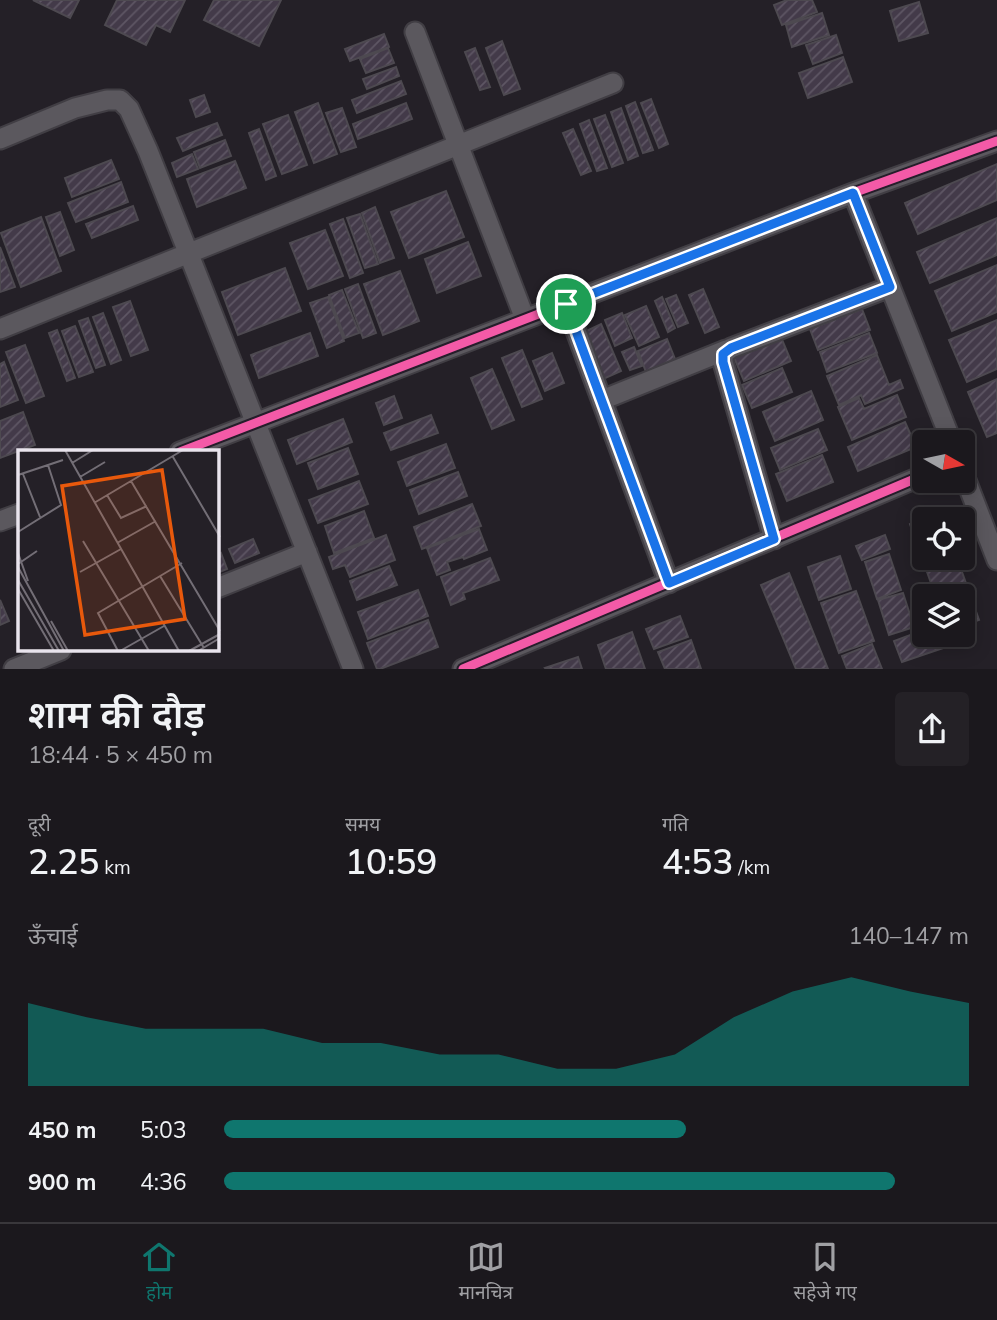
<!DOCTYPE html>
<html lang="hi">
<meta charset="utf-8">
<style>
body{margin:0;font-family:Mulish,"Noto Sans Devanagari",sans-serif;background:#242126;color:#f1f3f6;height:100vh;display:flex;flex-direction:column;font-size:26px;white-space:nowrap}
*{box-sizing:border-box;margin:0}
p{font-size:23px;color:#a0a0a4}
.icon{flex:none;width:38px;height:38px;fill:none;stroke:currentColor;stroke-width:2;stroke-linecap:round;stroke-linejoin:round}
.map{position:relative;height:669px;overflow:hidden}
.sheet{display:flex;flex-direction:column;background:#1b181d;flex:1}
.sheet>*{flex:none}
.needle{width:46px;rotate:99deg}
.controls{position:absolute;left:912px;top:430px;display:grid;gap:14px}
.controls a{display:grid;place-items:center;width:63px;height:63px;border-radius:7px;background:#1b181d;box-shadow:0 4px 18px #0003,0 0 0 2px #39373b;font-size:35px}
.pin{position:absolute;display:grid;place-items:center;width:60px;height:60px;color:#fff;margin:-30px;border:4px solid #fff;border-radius:50%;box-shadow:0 2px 7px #0007}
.round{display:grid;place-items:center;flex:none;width:74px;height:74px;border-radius:7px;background:#242126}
.summary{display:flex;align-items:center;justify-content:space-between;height:119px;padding:0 28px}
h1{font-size:38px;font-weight:600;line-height:52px}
.metrics{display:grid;grid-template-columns:repeat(3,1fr);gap:10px;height:119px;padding:7px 28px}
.metrics div{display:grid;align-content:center}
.metrics b{font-size:35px;font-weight:600}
.metrics small{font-size:19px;font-weight:400}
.metrics p{font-size:19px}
.chart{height:196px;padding:14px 28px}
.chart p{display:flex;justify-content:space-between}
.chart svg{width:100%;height:126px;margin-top:7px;fill:#0f766e;opacity:.7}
ul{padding:0 28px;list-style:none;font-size:23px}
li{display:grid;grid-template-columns:112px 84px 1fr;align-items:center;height:52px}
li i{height:18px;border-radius:9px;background:#0f766e}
.tab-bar{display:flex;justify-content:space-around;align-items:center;height:98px;border-top:2px solid #39373b;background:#1b181d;font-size:19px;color:#a0a0a4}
.tab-bar a{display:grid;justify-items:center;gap:4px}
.tab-bar .on{color:#0f766e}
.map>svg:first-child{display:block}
</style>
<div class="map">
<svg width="997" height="669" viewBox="0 0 997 669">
<defs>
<pattern id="building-hatch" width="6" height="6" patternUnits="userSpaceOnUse" patternTransform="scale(1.75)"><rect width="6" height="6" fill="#433a49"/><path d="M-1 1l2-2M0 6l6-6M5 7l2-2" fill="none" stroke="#5e5664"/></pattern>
</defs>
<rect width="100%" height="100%" fill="#242027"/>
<path fill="url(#building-hatch)" stroke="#4d4950" stroke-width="2" d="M33,0H79L70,18Z
M117,0H185L170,32L156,25L146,45L105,25Z
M214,0H281L259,46L204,20Z
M787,0H812L817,12L782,25L774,5Z
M919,2L928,33L899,41L890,11Z
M822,13L829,35L792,47L786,25Z
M384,34L389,47L350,61L345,49Z
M836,35L842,53L813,64L806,45Z
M502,41L520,89L504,95L486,48Z
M388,48L394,63L366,73L360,59Z
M475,48L490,87L480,90L465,52Z
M843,57L852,82L808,98L799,73Z
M396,67L399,76L367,89L363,79Z
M401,81L406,94L357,113L352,100Z
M204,95L210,112L196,117L190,100Z
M651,99L668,144L659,148L641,103Z
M635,102L653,150L643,153L626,106Z
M318,103L337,154L314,163L295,112Z
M406,103L412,119L358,139L353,124Z
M342,108L356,147L341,152L326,113Z
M621,108L638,156L628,160L611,112Z
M288,115L307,165L282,174L263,124Z
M605,115L623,163L612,167L594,119Z
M589,120L607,168L597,171L580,124Z
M217,123L222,135L183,151L177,138Z
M259,129L276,176L266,180L249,133Z
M573,129L591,171L581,175L563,133Z
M225,140L231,156L200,168L194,152Z
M192,154L198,169L177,177L172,163Z
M111,160L119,179L72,197L65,178Z
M235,161L246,188L197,207L187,179Z
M997,164V200L918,234L905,203Z
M121,182L128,202L76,222L68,203Z
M446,191L464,237L409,258L391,212Z
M133,206L138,220L92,238L86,224Z
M375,207L394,258L380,263L362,213Z
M60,212L74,250L60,256L46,217Z
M360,214L378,264L365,268L347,218Z
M41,217L61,271L21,287L1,233Z
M997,218V255L930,283L917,252Z
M343,219L363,273L350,278L330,224Z
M325,230L343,276L308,289L290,243Z
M468,242L481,276L437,293L425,259Z
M0,247L15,287L0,292Z
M997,265V312L952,331L935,291Z
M285,268L301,311L238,335L222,292Z
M400,271L419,321L383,335L364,284Z
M358,284L376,333L363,338L345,289Z
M703,289L719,327L705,333L689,295Z
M342,290L359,333L345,338L329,295Z
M676,295L688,323L678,327L666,299Z
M328,297L344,341L327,348L310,303Z
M662,297L675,328L668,332L655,301Z
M130,301L148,350L131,356L113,307Z
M646,306L659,337L639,346L625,315Z
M862,309L870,330L818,350L810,329Z
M103,313L121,360L111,364L93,317Z
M622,313L632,338L615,346L605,320Z
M88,318L105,365L96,368L79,321Z
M997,320V369L967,382L949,340Z
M601,324L621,371L601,380L582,333Z
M75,326L93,372L79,377L62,331Z
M57,330L75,378L67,381L49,333Z
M310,333L318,356L259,378L251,355Z
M869,333L877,353L827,372L820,352Z
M780,335L791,361L744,381L733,355Z
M667,339L675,359L646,372L638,351Z
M25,345L44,396L26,403L6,352Z
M634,347L642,366L630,370L622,352Z
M522,350L542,399L522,407L502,358Z
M552,353L564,383L545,391L533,361Z
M877,355L889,385L900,380L903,388L865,404L861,395L839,405L827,376Z
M4,362L18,400L0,407V364Z
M782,368L792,392L752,408L742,385Z
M492,369L514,420L492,429L471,378Z
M997,379V433L987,437L968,392Z
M811,391L823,420L775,441L763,412Z
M897,395L906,417L852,440L838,407L859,398L864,409Z
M394,396L402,418L384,425L376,403Z
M23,412L35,445L0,458V421Z
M431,415L438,433L391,450L384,433Z
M343,419L352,442L297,464L288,440Z
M905,422L916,447L858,471L848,447Z
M818,429L827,450L780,470L771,448Z
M446,444L455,468L407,486L398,462Z
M348,448L358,474L318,489L308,463Z
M822,455L833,482L787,501L776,474Z
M458,472L467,496L419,514L410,490Z
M359,481L368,504L318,523L309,500Z
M472,504L481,526L422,549L414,527Z
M364,511L374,538L334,553L325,526Z
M941,513L943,520H924V558H957L979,620L962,626V597H936L910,524Z
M479,529L487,550L464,559L463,557L447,562L450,570L437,575L427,548Z
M386,535L395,560L350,577L345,565L333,569L329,557Z
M885,535L890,549L862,560L856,546Z
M253,539L259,553L235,563L229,549Z
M221,553L227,569L217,573V555Z
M889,554L901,590L877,599L865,562Z
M840,556L851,589L819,600L808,567Z
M490,558L499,580L463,593L465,599L451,605L441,577Z
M389,566L397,585L357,600L350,581Z
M789,573L828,669H796L761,585Z
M418,590L428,616L368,639L358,612Z
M856,591L874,641L839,653L821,603Z
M903,593L914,627L889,635L878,600Z
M0,600L9,621L0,625Z
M680,616L688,637L654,649L646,629Z
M428,620L438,647L380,669H377L367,643Z
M924,630V635H939L943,648L902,662L894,641Z
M632,632L645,669H606L598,645Z
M691,640L701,669H665L658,652Z
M872,644L882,669H847L842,656Z
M578,657L582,669H546L545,668Z"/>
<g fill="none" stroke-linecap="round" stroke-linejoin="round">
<defs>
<path id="minor" d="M415,32L525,319
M0,139L75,108L107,100H120L129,109L148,151L353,669
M853,193L952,443
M566,304L669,583
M0,329L613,83
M602,400L726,350
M180,452L853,193L997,141
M962,470L997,560
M0,521L19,514
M774,539L723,362V354L731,348L890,287
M217,588L307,552
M14,669L61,650
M463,669L924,475"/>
</defs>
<use href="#minor" stroke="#413e44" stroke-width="23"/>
<use href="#minor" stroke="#5b585e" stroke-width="19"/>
<defs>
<path id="cycleway" d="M180,452L853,193L997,141
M463,669L924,475"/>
</defs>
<use href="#cycleway" stroke="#251d2a" stroke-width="13"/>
<use href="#cycleway" stroke="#f35aa7" stroke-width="9"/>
</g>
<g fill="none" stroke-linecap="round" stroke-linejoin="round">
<defs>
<path id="route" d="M853,193L890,287L731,348L723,354V362L774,539L669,583L566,304Z"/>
</defs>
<use href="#route" stroke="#fff" stroke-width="14"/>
<use href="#route" stroke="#1a73e8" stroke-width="9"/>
</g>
<g transform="translate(18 450)">
<rect width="201" height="201" fill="#242027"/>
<path fill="none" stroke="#736e76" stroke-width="2" d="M47,0L161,201M155,7L202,87M54,13L75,0M5,24L22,67M0,25L45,10M62,27L87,12M113,31L202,181M89,45L103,68L129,56M76,53L165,0M0,82L43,55L30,15M65,91L131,201M99,93L138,71M0,103L10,131M0,114L19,101M0,117L46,201M62,122L103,99M142,126L186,198M0,130L41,201M0,139L36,201M33,171L50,201M100,201L80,163L164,113M102,201L146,176M171,201L202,184M180,201L202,188"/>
<path fill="#e8590c" fill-opacity="0.15" stroke="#e8590c" stroke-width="3.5" d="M144,20L167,169L67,185L44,36Z"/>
<rect width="201" height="201" fill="none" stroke="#e9e4ed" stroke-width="3.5"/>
</g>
</svg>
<div class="controls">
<a><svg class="needle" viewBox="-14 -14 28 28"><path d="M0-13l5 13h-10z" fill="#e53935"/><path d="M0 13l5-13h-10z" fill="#a0a0a4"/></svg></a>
<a><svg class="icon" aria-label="locate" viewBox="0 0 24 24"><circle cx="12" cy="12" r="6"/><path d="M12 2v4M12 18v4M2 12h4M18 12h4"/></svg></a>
<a><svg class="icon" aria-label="layers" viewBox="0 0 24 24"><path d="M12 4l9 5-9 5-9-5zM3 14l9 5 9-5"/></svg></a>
</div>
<div class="pin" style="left:566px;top:304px;background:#1e9e55"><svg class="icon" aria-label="arrive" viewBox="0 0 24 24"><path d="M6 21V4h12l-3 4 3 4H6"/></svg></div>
</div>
<section class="sheet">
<div class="summary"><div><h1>शाम की दौड़</h1><p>18:44 · 5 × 450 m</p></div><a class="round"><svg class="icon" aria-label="share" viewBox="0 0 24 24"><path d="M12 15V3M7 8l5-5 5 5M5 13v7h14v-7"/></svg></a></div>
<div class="metrics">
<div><p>दूरी</p><b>2.25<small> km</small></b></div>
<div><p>समय</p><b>10:59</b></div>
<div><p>गति</p><b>4:53<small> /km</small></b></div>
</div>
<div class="chart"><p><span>ऊँचाई</span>140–147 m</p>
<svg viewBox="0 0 160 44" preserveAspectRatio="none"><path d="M0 44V15L10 20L20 24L30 24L40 24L50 29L60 29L70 33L80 33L90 38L100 38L110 33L120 20L130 11L140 6L150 11L160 15V44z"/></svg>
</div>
<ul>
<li><b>450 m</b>5:03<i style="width:62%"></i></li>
<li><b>900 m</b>4:36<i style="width:90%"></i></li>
</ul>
</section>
<nav class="tab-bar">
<a class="on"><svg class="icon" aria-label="home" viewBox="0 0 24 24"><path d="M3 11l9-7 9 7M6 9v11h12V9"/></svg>होम</a>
<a><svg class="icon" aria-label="map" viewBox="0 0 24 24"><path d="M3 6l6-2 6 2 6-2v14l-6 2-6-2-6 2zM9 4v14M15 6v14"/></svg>मानचित्र</a>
<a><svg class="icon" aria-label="saved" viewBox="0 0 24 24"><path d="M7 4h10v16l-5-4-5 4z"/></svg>सहेजे गए</a>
</nav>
